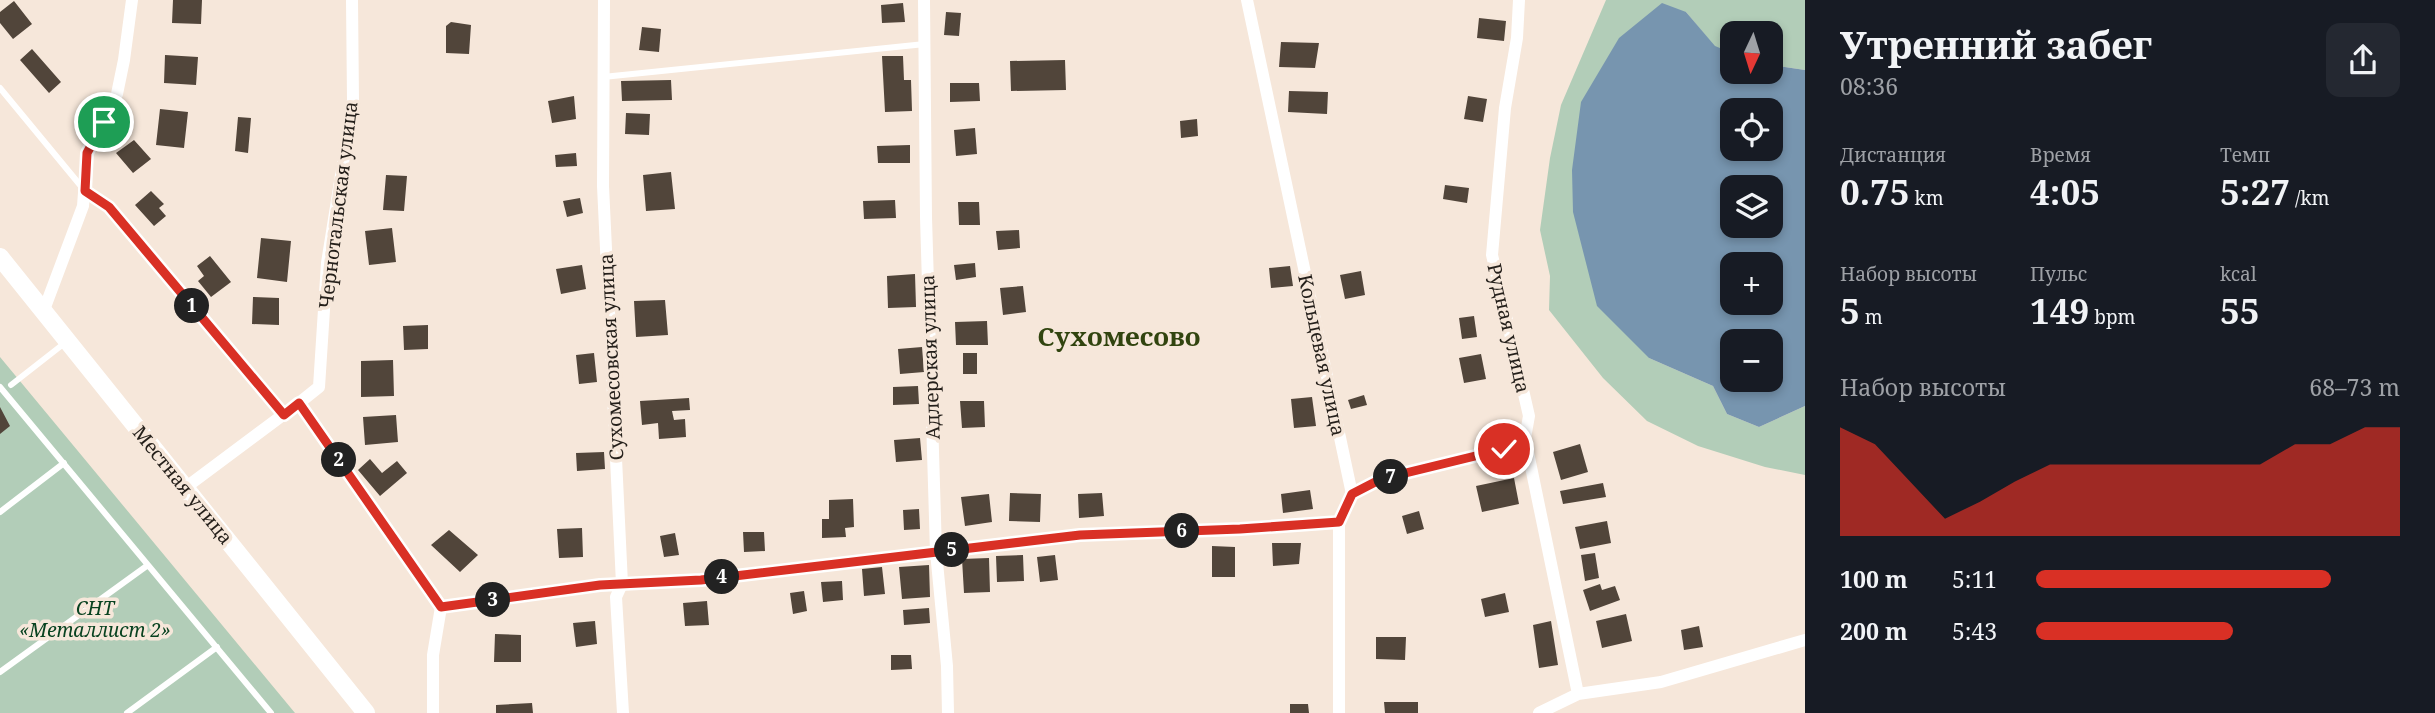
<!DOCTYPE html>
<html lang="ru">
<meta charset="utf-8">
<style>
body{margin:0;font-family:"Noto Serif",serif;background:#242831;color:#f1f3f6;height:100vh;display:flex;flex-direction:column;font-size:26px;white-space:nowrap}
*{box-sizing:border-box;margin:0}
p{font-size:23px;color:#9ea1a6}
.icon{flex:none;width:38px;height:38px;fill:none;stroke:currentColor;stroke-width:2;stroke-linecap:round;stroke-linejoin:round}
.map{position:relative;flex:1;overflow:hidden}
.panel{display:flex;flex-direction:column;background:#171b24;width:630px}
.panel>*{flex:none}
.needle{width:46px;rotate:184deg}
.controls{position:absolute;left:1720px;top:21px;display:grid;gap:14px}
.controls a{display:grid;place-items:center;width:63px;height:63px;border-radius:14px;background:#171b24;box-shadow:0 4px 10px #0003;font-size:35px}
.pin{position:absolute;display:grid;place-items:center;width:60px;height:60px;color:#fff;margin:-30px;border:4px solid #fff;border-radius:50%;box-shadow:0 2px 7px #0007}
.km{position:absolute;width:35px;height:35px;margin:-18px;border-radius:50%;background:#222;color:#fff;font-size:19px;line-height:35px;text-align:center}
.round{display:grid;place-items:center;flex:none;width:74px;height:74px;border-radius:14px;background:#242831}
.head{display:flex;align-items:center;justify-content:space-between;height:119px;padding:0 35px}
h1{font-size:38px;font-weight:700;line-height:52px}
.metrics{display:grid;grid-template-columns:repeat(3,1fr);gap:10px;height:119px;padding:7px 35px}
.metrics div{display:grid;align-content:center}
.metrics b{font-size:35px;font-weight:700}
.metrics small{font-size:19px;font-weight:400}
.metrics p{font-size:19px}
.chart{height:196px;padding:14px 35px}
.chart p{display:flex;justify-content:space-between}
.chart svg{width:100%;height:126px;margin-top:7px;fill:#d93025;opacity:.7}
ul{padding:0 35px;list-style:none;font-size:23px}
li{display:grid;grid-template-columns:112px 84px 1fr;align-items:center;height:52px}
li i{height:18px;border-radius:9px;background:#d93025}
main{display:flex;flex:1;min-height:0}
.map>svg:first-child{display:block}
</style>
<main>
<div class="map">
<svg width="1805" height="713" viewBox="0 0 1805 713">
<rect width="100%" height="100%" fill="#f6e7da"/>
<path fill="#b2cdb8" d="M1606,0H1805V70L1771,65V33H1732V53L1715,47L1686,12L1649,358L1713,386L1727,414L1759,427L1805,406V475L1765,467L1698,446L1647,421L1603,378L1549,310L1550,276L1540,230L1550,158L1561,105Z
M0,357L295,713H0Z"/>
<path fill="#7795af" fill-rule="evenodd" d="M1662,3L1686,12L1715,46L1732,53V72H1771V65L1805,70V406L1759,427L1727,414L1713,386L1649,358L1597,306L1573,212L1572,170L1581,102L1619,38ZM1732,110H1771V149H1732ZM1732,187H1771V226H1732ZM1732,264H1771V303H1732ZM1732,341H1771V380H1732Z"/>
<path fill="#51453a" d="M173,0H202L201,24L172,23Z
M14,1L32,24L13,39L0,23V12Z
M903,3L905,22L882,23L881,5Z
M946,12L961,13L959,36L944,35Z
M1479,18L1506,21L1504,41L1477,38Z
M451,22L471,25L469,54L446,53V26Z
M642,27L661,29L659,52L639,50Z
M1281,42L1319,43L1315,68L1279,67Z
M32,49L61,82L49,93L20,60Z
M165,55L198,57L196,85L164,83Z
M882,56H903L904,80H911L912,111L885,112Z
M1065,60L1066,90L1011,91L1010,61Z
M671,80L672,100L622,101L621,81Z
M950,83H979L980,101L950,102Z
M1289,91L1328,92L1327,114L1288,112Z
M574,96L576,119L552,123L548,101Z
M1468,96L1487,99L1483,122L1464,119Z
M160,109L188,112L184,148L156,145Z
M626,113L650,114L649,135L625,134Z
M238,117L251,118L248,153L235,151Z
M1197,119L1198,136L1181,138L1180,121Z
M975,128L977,154L956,156L954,130Z
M134,140L151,159L133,173L116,153Z
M910,145V163H878L877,146Z
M576,153L577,166L556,167L555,155Z
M671,172L675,209L646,211L643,175Z
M386,175L407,176L404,211L383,210Z
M1445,185L1469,188L1467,203L1443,199Z
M151,191L164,204L159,208L166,216L154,226L135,205Z
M580,198L583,213L567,217L563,201Z
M895,200L896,218L864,219L863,201Z
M958,202H979L980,225H959Z
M392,228L396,262L369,265L365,231Z
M1019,230L1020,248L998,250L996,231Z
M261,238L291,241L287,282L257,278Z
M210,256L231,282L211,297L198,281L204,276L197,266Z
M975,263L976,277L956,280L954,265Z
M582,265L586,289L561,294L556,269Z
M1290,266L1293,286L1271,288L1269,268Z
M1361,271L1365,295L1345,299L1340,275Z
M915,274L916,307L888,308L887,276Z
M1023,286L1026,312L1003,315L1000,288Z
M253,297L279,298V325L252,324Z
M665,300L668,335L636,337L634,301Z
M1474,316L1477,337L1462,339L1459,318Z
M987,321L988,345H956L955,322Z
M428,325V349L404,350L403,326Z
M922,347L924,372L900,374L898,349Z
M594,353L597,382L579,384L576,355Z
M963,353H977V374H963Z
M1481,354L1486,379L1464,383L1459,358Z
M393,360L394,396L361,397V361Z
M918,386L919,404L893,405V387Z
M1364,395L1367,405L1351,409L1348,400Z
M1312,397L1316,426L1294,428L1291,399Z
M689,398L690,410L672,411L674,420L685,419L686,437L659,439L658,423L642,425L640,401Z
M960,401H984L985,427L962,428Z
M0,407L10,426L0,434Z
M396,415L398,442L365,445L363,417Z
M920,438L922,460L896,462L894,440Z
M1580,444L1588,472L1561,480L1553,452Z
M604,452L605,469L577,471L576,453Z
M370,459L382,473L397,461L407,473L380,496L358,470Z
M1514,478L1519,504L1482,512L1476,486Z
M1603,483L1606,497L1563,504L1560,491Z
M1310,490L1313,509L1283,513L1281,494Z
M1010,493L1041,494L1040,522L1009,521Z
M1102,493L1104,516L1079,518L1078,494Z
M989,494L992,522L965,526L961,497Z
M853,499L854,527L845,528L846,537L822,538V519H829V500Z
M919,509L920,529L904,530L903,510Z
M1419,511L1424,529L1407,534L1402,516Z
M1607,521L1611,543L1580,549L1575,527Z
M582,528L583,557L559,558L557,529Z
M449,530L478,555L460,572L431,545Z
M743,532H764L765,551L744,552Z
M675,533L679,555L664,557L660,536Z
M1272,543H1301L1299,564L1273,566Z
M1212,546L1235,547V577H1212Z
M1595,553L1599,578L1585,581L1581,555Z
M1023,555L1024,581L997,582L996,556Z
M1055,555L1058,580L1040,582L1037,557Z
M989,558L990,592L964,593L962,559Z
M929,565L930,597L902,599L899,567Z
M882,567L885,594L864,596L862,569Z
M842,581L843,600L823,602L821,582Z
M1600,584L1602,590L1615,586L1620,600L1590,611L1583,590Z
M804,591L807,611L793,614L790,593Z
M1505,593L1509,612L1485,617L1481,599Z
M707,601L709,625L685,626L683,603Z
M929,608L930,623L904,625L903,610Z
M1626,614L1632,641L1602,648L1596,621Z
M595,621L597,644L576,647L573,623Z
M1551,621L1558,665L1539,668L1533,625Z
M1699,626L1703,647L1684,650L1681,630Z
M495,634L521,635V662H494Z
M1376,637H1406L1405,660L1376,659Z
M891,655H911L912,669L891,670Z
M1384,702H1418V713H1385Z
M532,703L533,713H496V705Z
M1290,704H1308L1309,713H1290Z"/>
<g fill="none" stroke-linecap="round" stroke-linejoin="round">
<path stroke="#fff" stroke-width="6" d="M603,77L925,44
M0,88L85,191L109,207L284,415
M11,385L66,342
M0,387L271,713
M0,512L64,463
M0,672L148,565
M127,713L217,647"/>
<path stroke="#fff" stroke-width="12" d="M352,0L353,100L327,263L319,387L299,403L441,607
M604,0L603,186L622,584L616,597L623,713
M924,0L926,217L936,552L947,666L948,713
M1247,0L1352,494L1339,522V713
M1519,0L1517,38L1505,108L1492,255L1529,416L1525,438L1578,694
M44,310L83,206L87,153L117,94L124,60L132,0
M185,488L299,403
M1352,494L1381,479L1504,449L1525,438
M433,713V655L441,607L600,585L701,580L1080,535L1240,529L1339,522
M1539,713L1578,694L1661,682L1805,640"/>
<path stroke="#fff" stroke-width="18" d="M0,257L366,713"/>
</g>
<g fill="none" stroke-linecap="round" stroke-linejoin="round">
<defs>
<path id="route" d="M104,122L87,153L85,191L109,207L284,415L299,403L441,607L600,585L701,580L1080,535L1240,529L1339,522L1352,494L1381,479L1504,449"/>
</defs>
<use href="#route" stroke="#fff" stroke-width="14"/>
<use href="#route" stroke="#d93025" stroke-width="9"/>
</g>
<g text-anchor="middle" stroke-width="7" stroke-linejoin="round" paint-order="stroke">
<g font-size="19" fill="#241f1a" stroke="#f6e7da">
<text transform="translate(338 205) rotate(-83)" y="7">Чернотальская улица</text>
<text transform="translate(1509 328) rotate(77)" y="7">Рудная улица</text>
<text transform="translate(1322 355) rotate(78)" y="7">Кольцевая улица</text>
<text transform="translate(611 357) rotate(-93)" y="7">Сухомесовская улица</text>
<text transform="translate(930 357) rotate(-92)" y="7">Адлерская улица</text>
<text transform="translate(183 485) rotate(51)" y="7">Местная улица</text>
</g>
<g font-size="19" font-style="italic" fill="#084220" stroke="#f6e7da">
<text x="95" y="615">СНТ<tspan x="95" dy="22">«Металлист 2»</tspan></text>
</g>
<g font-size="26" font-weight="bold" fill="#31440f" stroke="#f6e7da">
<text x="1119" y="346">Сухомесово</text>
</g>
</g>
</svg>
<div class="controls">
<a><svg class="needle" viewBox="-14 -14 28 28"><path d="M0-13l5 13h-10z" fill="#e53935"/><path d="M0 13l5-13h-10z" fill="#9ea1a6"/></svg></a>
<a><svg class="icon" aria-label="locate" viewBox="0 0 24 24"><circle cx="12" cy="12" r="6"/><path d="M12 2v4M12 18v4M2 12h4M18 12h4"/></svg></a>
<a><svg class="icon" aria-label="layers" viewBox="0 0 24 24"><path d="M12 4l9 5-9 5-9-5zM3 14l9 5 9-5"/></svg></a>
<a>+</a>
<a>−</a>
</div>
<div class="pin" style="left:104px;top:122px;background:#1e9e55"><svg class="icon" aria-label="arrive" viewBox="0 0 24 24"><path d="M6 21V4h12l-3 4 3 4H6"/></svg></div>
<div class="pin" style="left:1504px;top:449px;background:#d93025"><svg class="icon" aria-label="check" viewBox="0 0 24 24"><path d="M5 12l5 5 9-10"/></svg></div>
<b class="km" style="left:192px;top:306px">1</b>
<b class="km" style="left:339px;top:460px">2</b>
<b class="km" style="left:493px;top:600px">3</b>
<b class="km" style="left:722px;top:577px">4</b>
<b class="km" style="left:952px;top:550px">5</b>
<b class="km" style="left:1182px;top:531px">6</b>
<b class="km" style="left:1391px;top:477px">7</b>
</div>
<section class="panel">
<div class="head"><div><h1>Утренний забег</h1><p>08:36</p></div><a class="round"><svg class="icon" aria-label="share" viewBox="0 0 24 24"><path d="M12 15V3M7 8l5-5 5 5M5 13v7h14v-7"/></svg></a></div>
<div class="metrics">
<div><p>Дистанция</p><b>0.75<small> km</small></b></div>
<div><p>Время</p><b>4:05</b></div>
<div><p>Темп</p><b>5:27<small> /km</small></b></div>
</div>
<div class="metrics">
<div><p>Набор высоты</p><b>5<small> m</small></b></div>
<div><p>Пульс</p><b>149<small> bpm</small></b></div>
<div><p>kcal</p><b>55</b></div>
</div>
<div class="chart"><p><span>Набор высоты</span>68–73 m</p>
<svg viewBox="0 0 160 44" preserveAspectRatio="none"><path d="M0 44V6L10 12L20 25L30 38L40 32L50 25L60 19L70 19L80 19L90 19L100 19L110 19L120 19L130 12L140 12L150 6L160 6V44z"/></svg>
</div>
<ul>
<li><b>100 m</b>5:11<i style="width:81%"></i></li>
<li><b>200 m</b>5:43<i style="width:54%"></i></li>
</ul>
</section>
</main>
